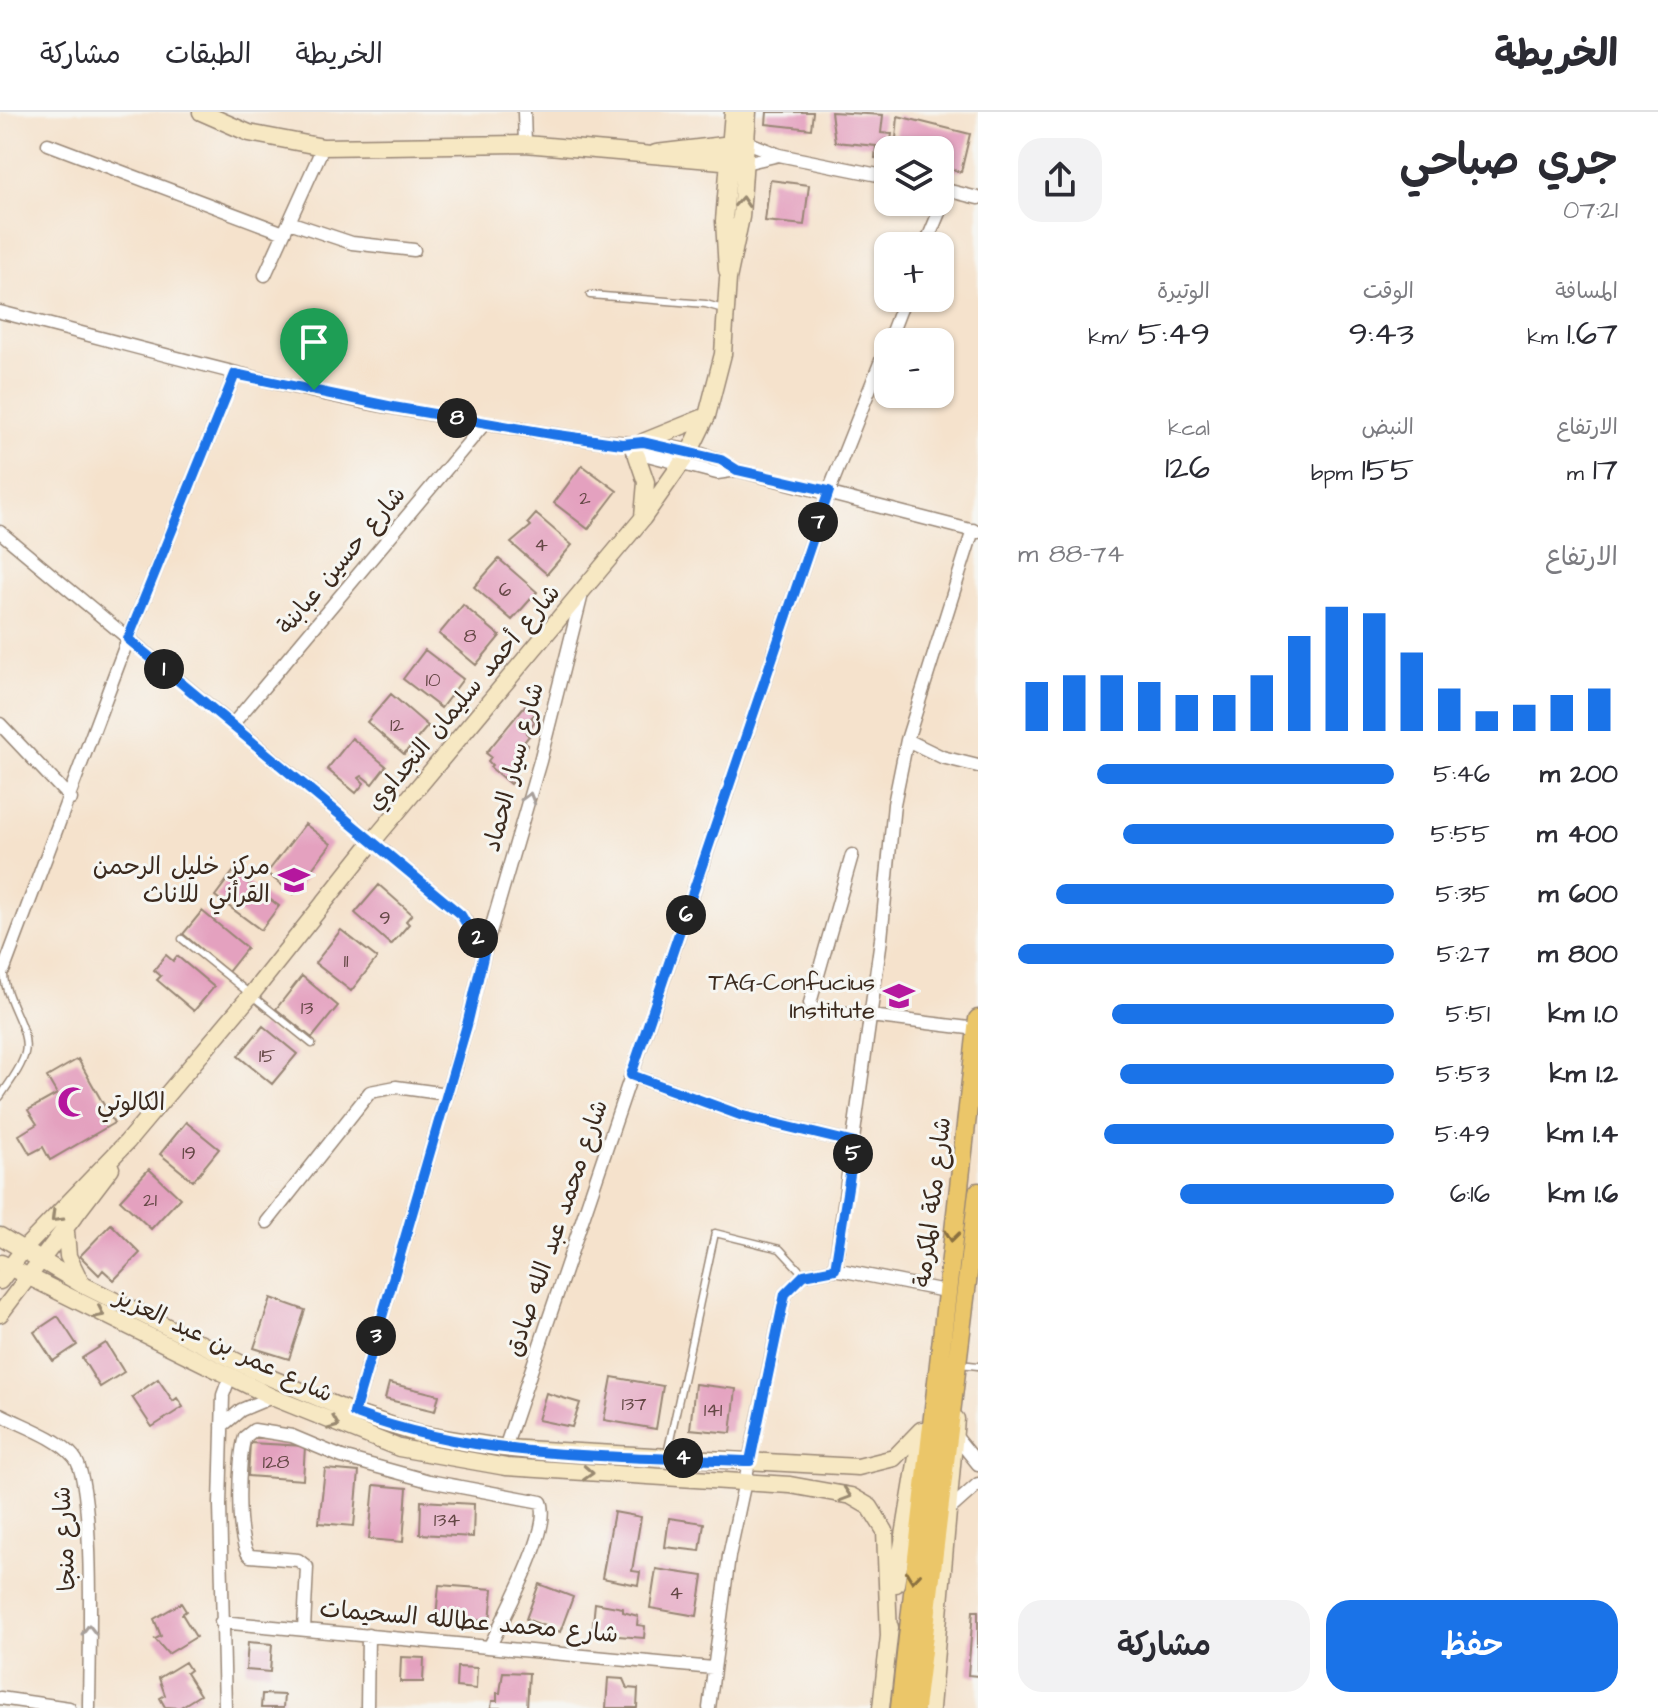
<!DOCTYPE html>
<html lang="ar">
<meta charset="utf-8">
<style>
body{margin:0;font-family:"Architects Daughter","Playpen Sans Arabic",sans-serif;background:#f2f2f3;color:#2b2b33;direction:rtl;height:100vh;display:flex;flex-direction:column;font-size:30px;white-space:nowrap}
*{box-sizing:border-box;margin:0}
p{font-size:26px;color:#7c7c81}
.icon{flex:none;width:44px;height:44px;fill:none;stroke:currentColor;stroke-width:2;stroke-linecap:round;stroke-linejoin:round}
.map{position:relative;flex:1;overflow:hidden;direction:ltr}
.sheet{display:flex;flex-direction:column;background:#fff;width:680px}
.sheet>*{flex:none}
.buttons{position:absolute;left:874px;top:24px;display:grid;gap:16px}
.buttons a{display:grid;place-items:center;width:80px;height:80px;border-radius:16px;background:#fff;box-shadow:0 2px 6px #0004;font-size:40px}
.pin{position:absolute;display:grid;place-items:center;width:68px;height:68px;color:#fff;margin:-82px -34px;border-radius:50% 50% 50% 0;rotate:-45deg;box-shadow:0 0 8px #0007}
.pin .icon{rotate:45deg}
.km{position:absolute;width:40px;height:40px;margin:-20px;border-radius:50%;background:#222;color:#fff;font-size:22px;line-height:40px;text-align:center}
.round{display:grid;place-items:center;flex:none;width:84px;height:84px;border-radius:24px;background:#f2f2f3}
.head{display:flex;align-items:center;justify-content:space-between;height:136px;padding:0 40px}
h1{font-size:44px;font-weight:600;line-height:60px}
.stats{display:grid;grid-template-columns:repeat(3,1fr);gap:12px;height:136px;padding:8px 40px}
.stats div{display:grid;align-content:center}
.stats b{font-size:34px;font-weight:600}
.stats small{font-size:22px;font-weight:400}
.stats p{font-size:22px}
.chart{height:224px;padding:16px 40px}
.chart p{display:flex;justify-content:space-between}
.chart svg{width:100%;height:144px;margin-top:8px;stroke:#1a73e8;stroke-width:6}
.action{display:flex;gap:16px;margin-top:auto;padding:16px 40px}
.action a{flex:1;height:92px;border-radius:24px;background:#1a73e8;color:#fff;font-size:32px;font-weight:600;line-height:92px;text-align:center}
.action a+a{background:#f2f2f3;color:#2b2b33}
ul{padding:0 40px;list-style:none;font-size:26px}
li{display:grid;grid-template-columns:128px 96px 1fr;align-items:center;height:60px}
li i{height:20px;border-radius:10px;background:#1a73e8}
header{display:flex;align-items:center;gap:48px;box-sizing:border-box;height:112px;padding:0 40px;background:#fff;border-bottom:2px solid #e1e1e2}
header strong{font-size:38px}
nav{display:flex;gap:44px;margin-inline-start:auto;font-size:28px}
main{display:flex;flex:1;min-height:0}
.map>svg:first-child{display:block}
</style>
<header>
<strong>الخريطة</strong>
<nav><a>الخريطة</a><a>الطبقات</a><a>مشاركة</a></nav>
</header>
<main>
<section class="sheet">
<div class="head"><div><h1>جري صباحي</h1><p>07:21</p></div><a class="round"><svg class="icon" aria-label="share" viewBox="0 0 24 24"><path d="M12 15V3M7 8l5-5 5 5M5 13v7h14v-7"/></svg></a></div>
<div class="stats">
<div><p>المسافة</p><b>1.67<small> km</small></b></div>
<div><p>الوقت</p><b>9:43</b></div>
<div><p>الوتيرة</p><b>5:49<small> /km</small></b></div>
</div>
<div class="stats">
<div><p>الارتفاع</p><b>17<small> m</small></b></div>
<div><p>النبض</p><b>155<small> bpm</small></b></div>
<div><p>kcal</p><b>126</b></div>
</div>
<div class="chart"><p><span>الارتفاع</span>74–88 m</p>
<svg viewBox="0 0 160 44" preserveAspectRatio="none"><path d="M5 44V29M15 44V27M25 44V27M35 44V29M45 44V33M55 44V33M65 44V27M75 44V15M85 44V6M95 44V8M105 44V20M115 44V31M125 44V38M135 44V36M145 44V33M155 44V31"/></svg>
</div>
<ul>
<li><b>200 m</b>5:46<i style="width:79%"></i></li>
<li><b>400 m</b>5:55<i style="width:72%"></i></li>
<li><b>600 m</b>5:35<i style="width:90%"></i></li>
<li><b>800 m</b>5:27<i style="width:100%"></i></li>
<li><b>1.0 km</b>5:51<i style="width:75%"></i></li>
<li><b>1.2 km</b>5:53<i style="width:73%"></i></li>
<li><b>1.4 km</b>5:49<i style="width:77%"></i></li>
<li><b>1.6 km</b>6:16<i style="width:57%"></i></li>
</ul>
<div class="action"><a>حفظ</a><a>مشاركة</a></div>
</section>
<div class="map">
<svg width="978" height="1596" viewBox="0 0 978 1596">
<rect width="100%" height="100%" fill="#f6f6f2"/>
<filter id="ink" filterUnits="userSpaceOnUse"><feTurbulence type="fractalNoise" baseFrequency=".0125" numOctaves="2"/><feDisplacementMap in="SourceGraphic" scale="16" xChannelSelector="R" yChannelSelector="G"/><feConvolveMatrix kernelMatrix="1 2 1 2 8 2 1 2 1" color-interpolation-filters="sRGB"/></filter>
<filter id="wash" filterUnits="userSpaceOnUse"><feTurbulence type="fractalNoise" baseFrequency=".006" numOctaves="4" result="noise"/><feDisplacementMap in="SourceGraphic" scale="32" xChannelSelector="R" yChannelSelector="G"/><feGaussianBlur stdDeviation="1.8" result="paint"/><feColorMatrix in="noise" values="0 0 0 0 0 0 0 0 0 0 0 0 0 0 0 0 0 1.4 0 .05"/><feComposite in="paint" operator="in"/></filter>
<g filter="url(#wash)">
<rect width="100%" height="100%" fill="#f5e2cc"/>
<g id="blocks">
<path fill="#e4a1bf" d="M767,0H813L811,17L766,12Z
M831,0L883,3L881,21L892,22L888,47L875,46L876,34L835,30Z
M898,4L970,22L961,60L946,56L947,51L943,50L940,56V38H895Z
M770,68L809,73L804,113L765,109Z
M582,353L617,379L588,417L554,391Z
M536,402L572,433L547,462L511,431L531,414L528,411Z
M499,447L537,480L512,508L474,475Z
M463,493L500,524L476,553L439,522Z
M425,538L463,567L441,596L403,567Z
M391,582L428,614L404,642L367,610Z
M527,591L537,600L531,606L535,609L526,621L529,624L524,630L528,633L517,646L521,649L513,661L517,664L510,672L490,655L492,653L488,649L491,645L486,641Z
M352,626L386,654L372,672L362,664L359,666L364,671L356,681L327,657Z
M305,712L331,732L293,782L267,761Z
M233,760L279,794L261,818L215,784Z
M379,773L412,802L406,809L409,812L391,833L355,801Z
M202,799L247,836L228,860L183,822Z
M341,818L377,846L351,879L315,851Z
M166,843L173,849L177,844L214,875L194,899L157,868L161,864L154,858Z
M302,864L338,894L312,926L276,897Z
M263,914L297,942L272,972L238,944Z
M78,947L114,1011L50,1048L43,1035L30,1042L19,1023L37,1012L28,998L57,982L47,965Z
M186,1010L219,1037L193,1069L160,1042Z
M149,1057L180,1086L151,1117L120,1088Z
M111,1112L140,1141L114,1168L103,1158L99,1163L80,1144Z
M271,1186L305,1198L289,1247L254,1236Z
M58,1204L77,1233L53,1249L34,1220Z
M106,1231L124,1260L100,1275L82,1246Z
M612,1265L663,1274L656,1317L604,1308Z
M158,1267L173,1289L177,1286L183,1295L152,1315L132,1285Z
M389,1271L439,1283L435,1299L385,1287Z
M695,1272L736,1277L731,1321L690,1317Z
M546,1281L580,1291L572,1315L538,1308Z
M250,1331L305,1334L303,1368L248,1364Z
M325,1357L359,1360L354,1414L319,1411Z
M374,1373L407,1376L403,1430L369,1427Z
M421,1389L474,1392L473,1425L420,1422Z
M614,1400L641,1405L632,1459L640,1460L638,1473L602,1466Z
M669,1406L704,1411L700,1439L665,1435Z
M656,1457L703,1464L697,1504L650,1496Z
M539,1472L573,1485L560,1520L526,1507Z
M439,1473L493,1477L490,1509L436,1506Z
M181,1491L186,1499L182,1502L196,1525L168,1542L155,1527L161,1524L154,1507Z
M595,1491L623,1496V1500L638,1504L637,1513L645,1514L644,1526L592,1522Z
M973,1499H978V1564L968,1563Z
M248,1530L272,1532L270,1560L246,1558Z
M401,1545L424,1546L423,1570H400Z
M185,1550L190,1558L186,1561L200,1583L179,1596L165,1595L160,1586L165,1583L159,1566Z
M457,1555L477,1556L476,1577L456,1575Z
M503,1560L529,1561L527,1596H491L492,1589H497V1581H500Z
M608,1566L623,1567L627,1576L638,1577L637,1596H606Z
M262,1582L284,1583L283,1596H261Z"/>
</g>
</g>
<g filter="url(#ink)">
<use href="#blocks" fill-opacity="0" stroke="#988675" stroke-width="2"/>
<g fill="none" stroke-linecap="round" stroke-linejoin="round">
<defs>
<path id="lane" d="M590,183L706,192L723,197
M182,827L312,932
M0,985C8,972 21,957 25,941C31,916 2,887 4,857
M960,1252L978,1254
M667,1342L715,1121L780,1137L804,1163"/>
<path id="street" d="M524,0L525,32
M747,30L779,43L888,65
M48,32L284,121
M745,51L779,43
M942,77L978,86
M289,110L352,131L414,138
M925,134L948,79
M265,163L323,35
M0,200C131,233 261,271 394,296C458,307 521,318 585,327C637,334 691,329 737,358L978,420
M888,230L905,186
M632,339L717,361L737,358
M973,418L907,628L942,645L978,654
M0,420L461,803L478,826L484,841L467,913L354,1301
M0,612L71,687
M232,613L485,311
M852,743L810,891L813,897L977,917
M484,841L540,649L582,482
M0,854L4,857L128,527L235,262
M631,963L743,1004L855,1031
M267,1110L370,980L396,975L447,982
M835,1157L881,827L894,692L907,628
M0,1302C23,1314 57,1325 74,1345C96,1369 89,1555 89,1596
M222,1314L241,1298L272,1285
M957,1326L978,1352
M505,1336L829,379L888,231
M950,1397L978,1372
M221,1510L713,1556
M304,1517L307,1455L298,1448L250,1444C235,1432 238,1344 245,1325L254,1318L292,1324L342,1345L429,1369L541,1390C553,1416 503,1506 490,1534
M0,1586L69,1596
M225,1596L220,1393L223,1283L230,1264
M367,1596L368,1523
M709,1596L729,1444L785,1182L804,1163L835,1157L945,1179"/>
<path id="secondary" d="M201,0L249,21L323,35L525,32L745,51
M656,41L740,31
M727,158L724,109L733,0
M643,330L707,304
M637,344L646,370L643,405
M66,1120L68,1144L81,1171
M0,1124L81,1172L266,1264L354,1301L418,1322L505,1336L858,1355L894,1346L921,1318
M1,1151L272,1285L399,1336L506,1355L790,1373L851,1384L870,1395L885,1419L889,1524
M0,1169L23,1138L127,1030L250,884L373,729L643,406L690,339L707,304L723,242L728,167L741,105L748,0
M0,1202L111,1056
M896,1472L921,1321
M881,1596L890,1515
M931,1596L956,1307"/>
<path id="primary" d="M900,1596L978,907
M915,1596L978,1080"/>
</defs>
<use href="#lane" stroke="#988675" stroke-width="9"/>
<use href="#street" stroke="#988675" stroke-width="15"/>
<use href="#secondary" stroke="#988675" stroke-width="19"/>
<use href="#primary" stroke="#988675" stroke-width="21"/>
<use href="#lane" stroke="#fff" stroke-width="6"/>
<use href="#street" stroke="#fff" stroke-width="12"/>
<use href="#secondary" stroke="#f7e8c3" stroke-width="16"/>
<use href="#primary" stroke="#ebc669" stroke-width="18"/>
</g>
<defs><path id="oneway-chevron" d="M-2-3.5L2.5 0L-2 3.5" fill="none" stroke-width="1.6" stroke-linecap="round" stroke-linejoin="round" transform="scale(2)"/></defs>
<g stroke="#998970">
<use href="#oneway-chevron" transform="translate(742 90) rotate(-86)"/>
<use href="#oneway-chevron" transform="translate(56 1105) rotate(135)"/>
<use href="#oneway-chevron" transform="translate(99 1201) rotate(26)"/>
<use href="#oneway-chevron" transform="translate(334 1312) rotate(22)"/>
<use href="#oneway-chevron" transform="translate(588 1361) rotate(3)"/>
<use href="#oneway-chevron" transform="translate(846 1383) rotate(18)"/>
</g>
<g stroke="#a79f9a">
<use href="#oneway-chevron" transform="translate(529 686) rotate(-74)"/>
<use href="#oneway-chevron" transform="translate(89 1518) rotate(-90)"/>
</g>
<g stroke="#8a7040">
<use href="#oneway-chevron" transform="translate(952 1124) rotate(97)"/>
<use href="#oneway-chevron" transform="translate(913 1465) rotate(96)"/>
</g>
</g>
<g fill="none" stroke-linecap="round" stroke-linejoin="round" filter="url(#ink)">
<defs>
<path id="route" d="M235,262L393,295L551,322L622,332L643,330L721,348L737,358L829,379L631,963L743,1004L855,1031L835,1157L804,1163L785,1182L750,1349C618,1344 480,1348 354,1301L467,913L484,841L461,803L128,527Z"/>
</defs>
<use href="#route" stroke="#fff" stroke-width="16"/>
<use href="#route" stroke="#1a73e8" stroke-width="10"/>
</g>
<defs>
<symbol id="school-bare" viewBox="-9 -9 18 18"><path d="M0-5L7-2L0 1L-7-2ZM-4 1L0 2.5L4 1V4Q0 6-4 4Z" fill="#b5179e" stroke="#f6f6f2" stroke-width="2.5" paint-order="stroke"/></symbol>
<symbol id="university-bare" viewBox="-9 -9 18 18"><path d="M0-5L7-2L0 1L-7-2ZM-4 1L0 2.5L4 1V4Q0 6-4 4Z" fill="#b5179e" stroke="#f6f6f2" stroke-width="2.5" paint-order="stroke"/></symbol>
<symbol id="mosque-bare" viewBox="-9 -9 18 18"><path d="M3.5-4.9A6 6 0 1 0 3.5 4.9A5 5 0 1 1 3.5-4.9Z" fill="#b5179e" stroke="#f6f6f2" stroke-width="2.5" paint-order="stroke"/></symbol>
</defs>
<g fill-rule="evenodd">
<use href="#school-bare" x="272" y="746" width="44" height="44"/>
<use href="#university-bare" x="877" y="862" width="44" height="44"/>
<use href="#mosque-bare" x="51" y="968" width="44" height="44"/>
</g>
<g text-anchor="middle" stroke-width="6" stroke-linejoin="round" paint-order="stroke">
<g font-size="20" fill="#654846">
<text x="585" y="392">2</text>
<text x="541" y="439">4</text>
<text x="505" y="484">6</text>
<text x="470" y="530">8</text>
<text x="433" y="574">10</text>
<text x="397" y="619">12</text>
<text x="385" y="812">9</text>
<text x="346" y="855">11</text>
<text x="307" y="902">13</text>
<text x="267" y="950">15</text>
<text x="189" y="1047">19</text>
<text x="150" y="1094">21</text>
<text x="634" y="1298">137</text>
<text x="713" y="1304">141</text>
<text x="276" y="1356">128</text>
<text x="447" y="1414">134</text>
<text x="676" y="1487">4</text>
</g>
<g font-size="24" fill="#3b2a1e" stroke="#f6f6f2">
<text transform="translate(341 448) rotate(-50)" y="8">شارع حسين عبابنة</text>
<text transform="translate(463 585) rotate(-50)" y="8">شارع أحمد سليمان النجداوي</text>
<text transform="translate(513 655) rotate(-75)" y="8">شارع سيار الحماد</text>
<text transform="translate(932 1090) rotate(-83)" y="8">شارع مكة المكرمة</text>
<text transform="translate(556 1116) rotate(-71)" y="8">شارع محمد عبد الله صادق</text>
<text transform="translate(224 1233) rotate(25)" y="8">شارع عمر بن عبد العزيز</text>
<text transform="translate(64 1427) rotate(-93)" y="8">شارع منجا</text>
<text transform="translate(469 1509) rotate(5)" y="8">شارع محمد عطالله السحيمات</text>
</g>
<g font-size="24" fill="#3b2a1e" stroke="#f6f6f2" text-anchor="end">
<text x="270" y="762">مركز خليل الرحمن<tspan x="270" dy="28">القرأني للاناث</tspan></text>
<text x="875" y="878">TAG-Confucius<tspan x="875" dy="28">Institute</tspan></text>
<text x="97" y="998" text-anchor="start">الكالوتي</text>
</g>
</g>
</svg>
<div class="buttons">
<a><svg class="icon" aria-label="layers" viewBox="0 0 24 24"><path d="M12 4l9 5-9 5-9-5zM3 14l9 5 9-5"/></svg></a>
<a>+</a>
<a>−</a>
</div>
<div class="pin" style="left:314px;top:278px;background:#1e9e55"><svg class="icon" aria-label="arrive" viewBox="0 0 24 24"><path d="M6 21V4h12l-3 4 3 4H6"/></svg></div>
<b class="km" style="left:164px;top:557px">1</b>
<b class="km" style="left:478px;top:826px">2</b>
<b class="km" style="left:376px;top:1224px">3</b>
<b class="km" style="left:683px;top:1346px">4</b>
<b class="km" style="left:853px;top:1042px">5</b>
<b class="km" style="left:686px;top:803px">6</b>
<b class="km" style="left:818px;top:410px">7</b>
<b class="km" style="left:457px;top:306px">8</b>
</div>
</main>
